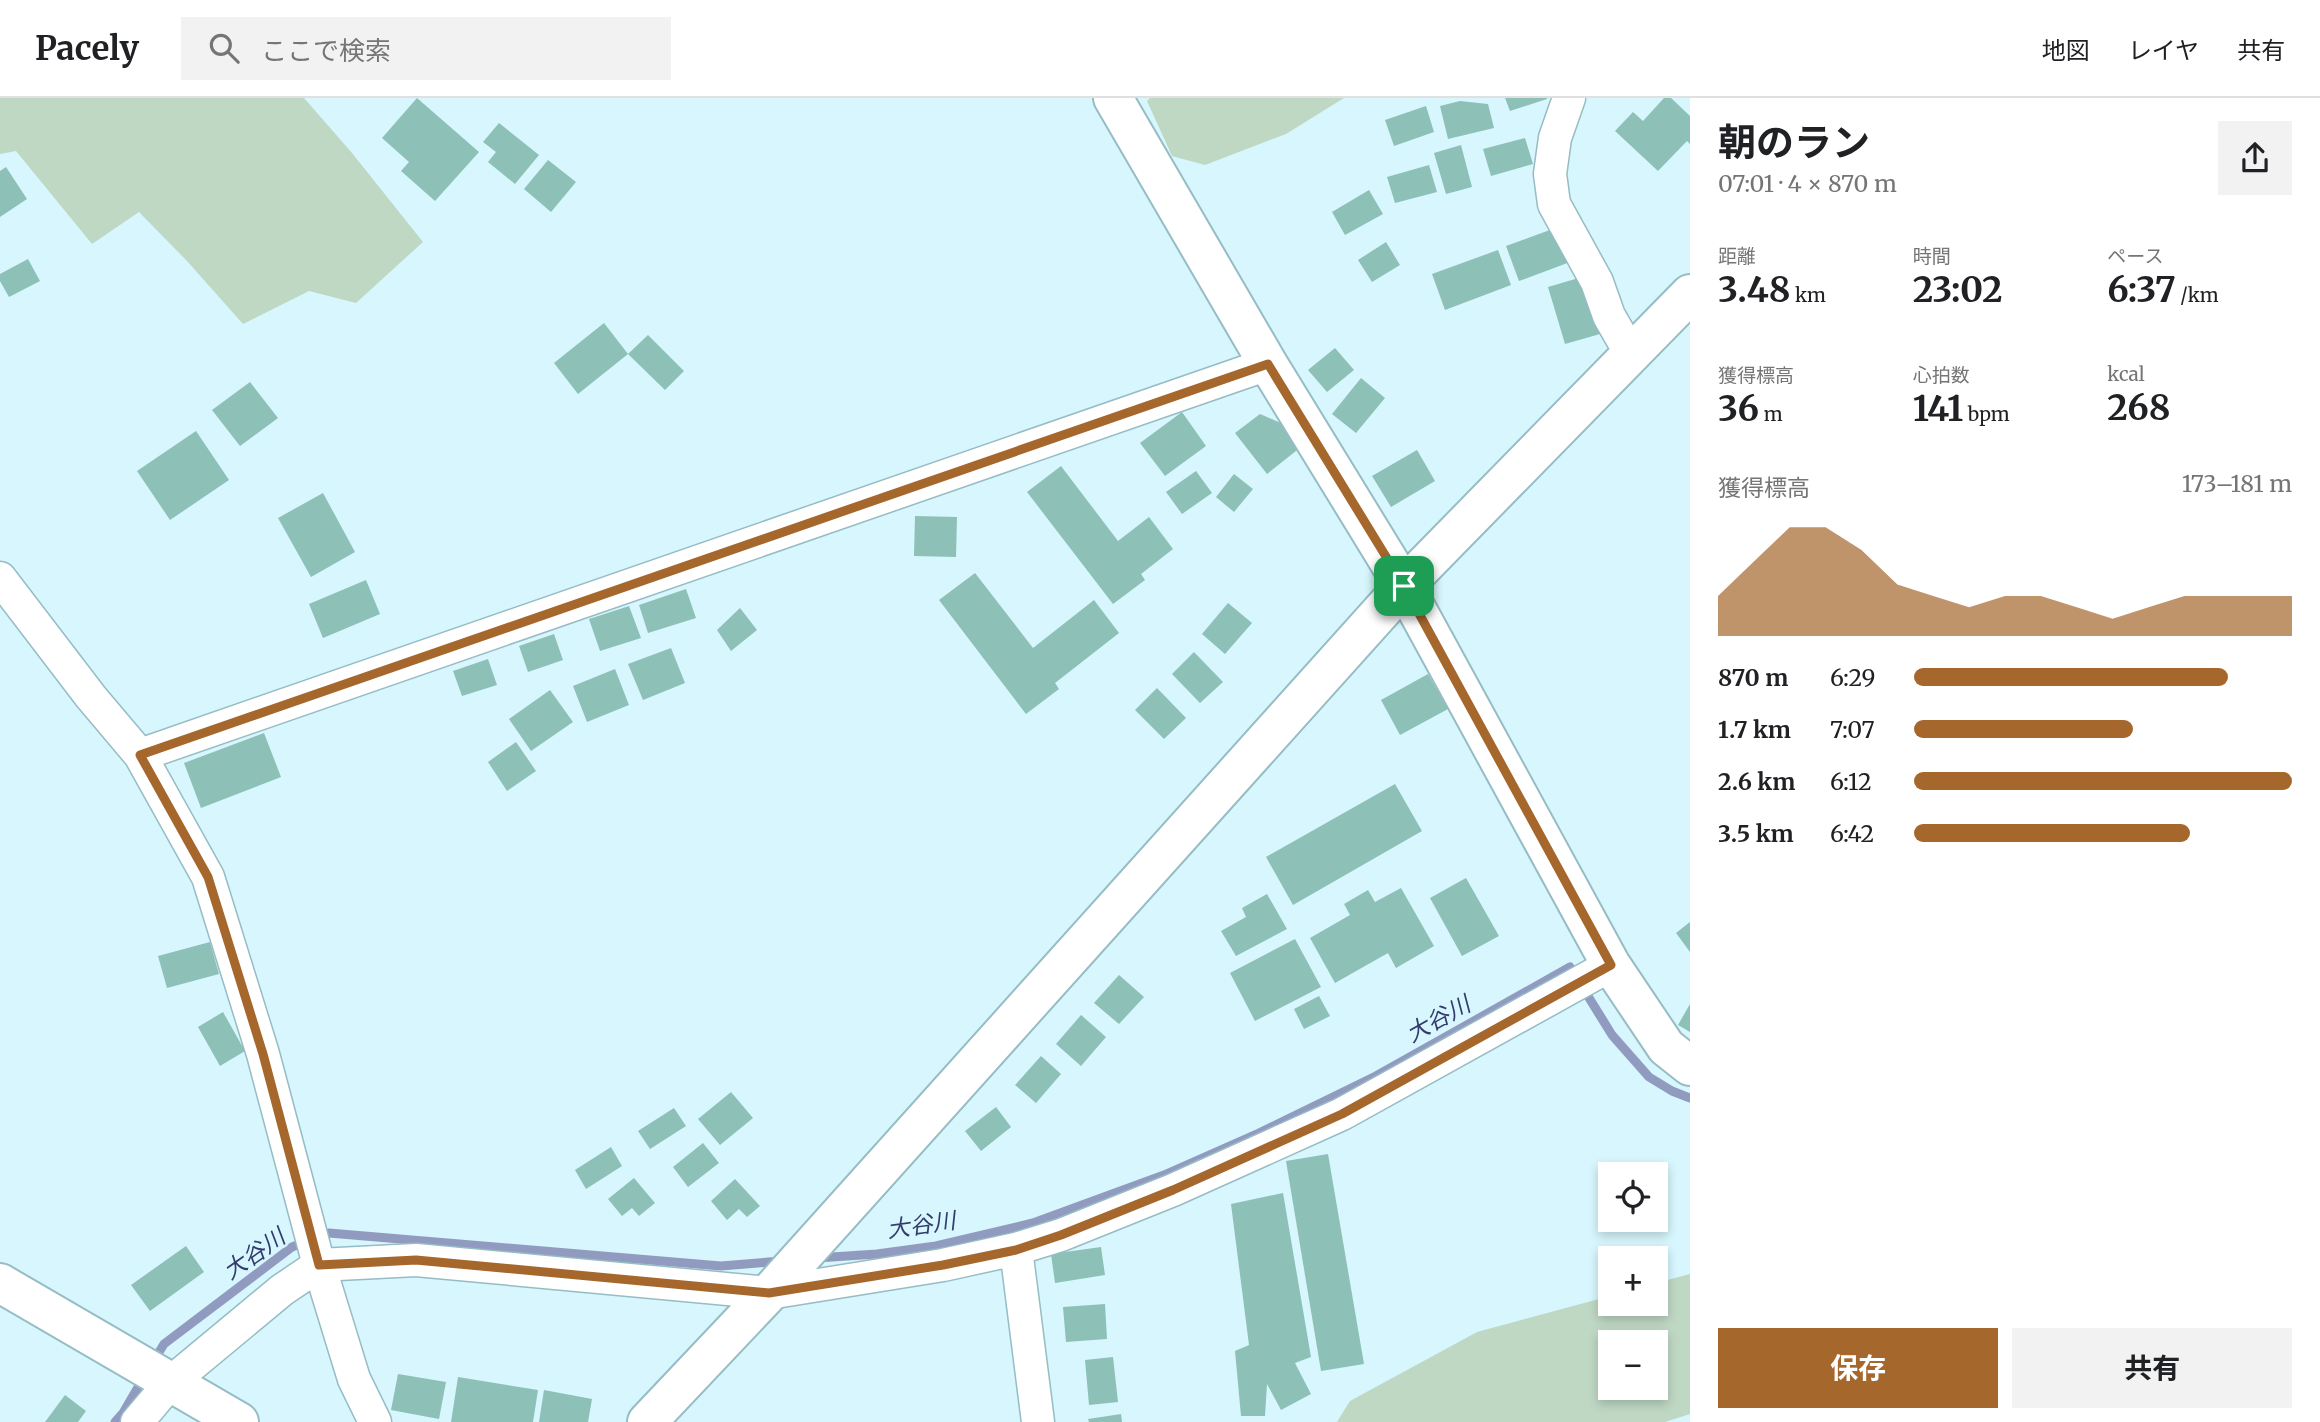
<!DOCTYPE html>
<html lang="ja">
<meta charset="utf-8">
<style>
body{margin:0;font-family:Merriweather,"Noto Sans JP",serif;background:#f2f2f2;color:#202124;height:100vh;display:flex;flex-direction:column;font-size:26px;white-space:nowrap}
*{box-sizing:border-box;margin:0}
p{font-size:23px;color:#757577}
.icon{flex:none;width:38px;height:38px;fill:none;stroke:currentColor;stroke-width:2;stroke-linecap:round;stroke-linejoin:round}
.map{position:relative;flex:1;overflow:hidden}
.details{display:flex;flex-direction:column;background:#fff;width:630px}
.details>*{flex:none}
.tools{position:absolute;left:1598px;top:1064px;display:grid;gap:14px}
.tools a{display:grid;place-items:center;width:70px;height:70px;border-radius:0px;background:#fff;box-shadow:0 4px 10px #0003;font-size:35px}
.pin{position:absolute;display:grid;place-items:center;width:60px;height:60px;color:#fff;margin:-30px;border-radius:14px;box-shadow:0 4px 10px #0006}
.round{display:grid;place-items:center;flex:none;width:74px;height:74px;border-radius:0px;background:#f2f2f2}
.headline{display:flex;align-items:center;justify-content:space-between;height:119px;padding:0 28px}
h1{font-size:38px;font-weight:700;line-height:52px}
.figures{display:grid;grid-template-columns:repeat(3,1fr);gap:10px;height:119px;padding:7px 28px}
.figures div{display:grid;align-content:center}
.figures b{font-size:35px;font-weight:700}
.figures small{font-size:19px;font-weight:400}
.figures p{font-size:19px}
.chart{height:196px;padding:14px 28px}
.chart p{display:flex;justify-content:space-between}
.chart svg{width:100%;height:126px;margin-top:7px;fill:#a6672d;opacity:.7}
.primary-button{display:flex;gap:14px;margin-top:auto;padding:14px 28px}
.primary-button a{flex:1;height:80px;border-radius:0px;background:#a6672d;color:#fff;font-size:28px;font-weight:700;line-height:80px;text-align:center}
.primary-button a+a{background:#f2f2f2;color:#202124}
ul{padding:0 28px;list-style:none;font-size:23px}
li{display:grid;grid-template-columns:112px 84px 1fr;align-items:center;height:52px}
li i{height:18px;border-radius:9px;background:#a6672d}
header{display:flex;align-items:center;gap:42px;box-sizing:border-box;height:98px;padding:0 35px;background:#fff;border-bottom:2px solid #e0e0e0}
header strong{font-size:33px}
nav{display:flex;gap:38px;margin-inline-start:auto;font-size:24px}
.search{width:490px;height:63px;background:#f2f2f2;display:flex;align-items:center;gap:18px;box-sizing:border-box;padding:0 24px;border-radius:0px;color:#757577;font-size:26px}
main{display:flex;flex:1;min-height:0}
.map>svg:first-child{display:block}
</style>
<header>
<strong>Pacely</strong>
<div class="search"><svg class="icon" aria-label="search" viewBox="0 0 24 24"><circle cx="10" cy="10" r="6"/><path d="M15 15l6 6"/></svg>ここで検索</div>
<nav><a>地図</a><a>レイヤ</a><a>共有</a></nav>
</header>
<main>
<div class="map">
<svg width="1690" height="1324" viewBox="0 0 1690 1324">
<rect width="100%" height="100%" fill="#d7f6fd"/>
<path fill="#bfd8c4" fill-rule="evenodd" d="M0,0H304L352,55L423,144L356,205L309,193L243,226L187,163L139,114L92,146L16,53L0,56Z
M1150,0H1344L1286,36L1205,67L1172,58L1147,3Z
M1690,1176V1316L1665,1324H1337L1350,1303L1477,1234L1610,1198V1206H1656V1185ZM1656,1244V1290H1610V1244Z"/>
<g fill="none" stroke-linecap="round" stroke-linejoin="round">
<path stroke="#919bbf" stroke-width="9" d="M817,1160L877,1156L936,1148L1033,1125L1164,1077L1259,1035L1376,978L1570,869L1612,937L1649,979L1672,993L1690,1000
M153,1264L164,1246L292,1149L329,1135L721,1168L782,1163
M115,1324L123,1315L144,1279"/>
</g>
<path fill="#8dc0b6" d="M417,0L479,54L435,103L401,73L409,64L382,40Z
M1505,0H1547V1L1510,13Z
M1664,0H1671L1690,18V46L1687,43L1658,73L1615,33L1633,14L1643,23Z
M1460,3L1488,6L1494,30L1448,41L1440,8Z
M1426,8L1434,34L1394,48L1385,22Z
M499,25L539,57L515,86L488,64L496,54L483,44Z
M1525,40L1533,66L1491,78L1483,51Z
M1461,47L1472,89L1446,96L1434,55Z
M548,62L576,84L551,114L524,91Z
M1429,67L1437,94L1395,105L1387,79Z
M6,69L27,101L0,119V73Z
M1369,92L1383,116L1345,137L1332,114Z
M1558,129L1570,164L1519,183L1506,148Z
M1386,144L1400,167L1372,184L1358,162Z
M1498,152L1511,187L1445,212L1432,176Z
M28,161L40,183L9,199L0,183V176Z
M1582,179L1600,236L1565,246L1548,189Z
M604,225L628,256L648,237L684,273L665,292L628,256L578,296L554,265Z
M1335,250L1354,272L1327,294L1308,272Z
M1361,280L1385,300L1356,335L1332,316Z
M250,284L278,320L240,348L212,312Z
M1182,314L1206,348L1165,378L1140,345Z
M1260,316L1283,326L1301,349L1267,376L1235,335Z
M196,333L229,382L170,422L137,373Z
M1417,352L1435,383L1391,409L1372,378Z
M1061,368L1118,443L1149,419L1173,451L1141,476L1145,482L1113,506L1027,394Z
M1196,373L1212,395L1182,416L1166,394Z
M1234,376L1253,391L1234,414L1216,399Z
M323,395L355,454L311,479L278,420Z
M915,418L957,419L956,459L914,458Z
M975,475L1033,550L1094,502L1119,535L1055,585L1059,591L1026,616L939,502Z
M366,482L380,516L323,540L309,506Z
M686,491L696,520L648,535L639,507Z
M1228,505L1252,525L1225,556L1202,536Z
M629,508L641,540L600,553L589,521Z
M740,510L757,532L731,553L717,532Z
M554,536L563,562L528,574L519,548Z
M671,550L685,585L643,602L628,566Z
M1194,554L1223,584L1200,605L1172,576Z
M488,561L497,587L462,598L453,573Z
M615,571L629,607L587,624L573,588Z
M1428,576L1448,611L1400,637L1381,602Z
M1157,590L1186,620L1164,641L1135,612Z
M550,592L573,624L531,653L509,621Z
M264,635L281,679L201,710L184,665Z
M516,644L536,673L507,693L488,664Z
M1395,686L1422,733L1293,807L1266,759Z
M1466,780L1499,838L1462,858L1430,800Z
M1401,790L1434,848L1396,870L1388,855L1335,885L1310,840L1350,817L1344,806L1368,792L1375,804Z
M1267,796L1287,831L1236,858L1221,833L1246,819L1242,810Z
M1690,824V854L1676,835Z
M1295,841L1321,889L1255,923L1230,875Z
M210,844L219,876L167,890L158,858Z
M1119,877L1144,899L1119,926L1094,905Z
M1319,898L1330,918L1304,931L1294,911Z
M1690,906V934L1678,927Z
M223,914L245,953L220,968L198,929Z
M1081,917L1106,939L1081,968L1056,946Z
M1041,958L1061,976L1036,1005L1015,987Z
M731,994L753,1020L720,1047L698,1021Z
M996,1009L1011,1029L981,1053L965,1033Z
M674,1010L686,1028L650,1051L638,1033Z
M703,1045L719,1065L688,1089L673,1069Z
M611,1049L622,1068L586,1091L575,1072Z
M1328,1056L1364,1266L1321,1273L1286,1063Z
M634,1080L655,1105L639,1118L632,1110L622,1118L608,1101Z
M735,1081L760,1108L747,1119L739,1111L727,1122L711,1103Z
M1283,1095L1311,1259L1295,1265L1311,1296L1281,1312L1267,1286L1265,1318H1241L1235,1253L1249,1247L1231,1106Z
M186,1148L204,1174L150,1213L131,1187Z
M1101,1149L1105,1177L1055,1185L1051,1156Z
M1105,1206L1107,1241L1066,1244L1063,1209Z
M1113,1259L1118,1304L1089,1307L1085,1262Z
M398,1276L446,1284L439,1321L391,1312Z
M458,1279L538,1292L533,1324H451Z
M544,1292L592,1301L588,1324H539Z
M65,1297L86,1313L78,1324H45Z
M1121,1316L1122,1324H1089L1088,1321Z"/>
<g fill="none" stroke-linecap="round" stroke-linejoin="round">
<defs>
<path id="minor" d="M1569,0L1555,40L1550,76L1554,106L1597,184L1609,218L1631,256
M0,480L91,599L140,657L208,779L263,956L319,1167L354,1281L375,1324
M140,657L1268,266
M1016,1151L1038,1324
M137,1324L170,1285L282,1192L319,1167L416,1162L769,1195L943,1167L1016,1151L1061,1137L1173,1092L1342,1016L1611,867"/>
<path id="tertiary" d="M1113,0L1268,266L1404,488L1611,867L1666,949L1690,968
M647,1324L769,1195L1404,488L1690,196"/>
<path id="secondary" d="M0,1185L239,1324"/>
</defs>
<use href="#minor" stroke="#96bcc4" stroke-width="35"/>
<use href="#tertiary" stroke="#96bcc4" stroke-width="42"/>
<use href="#secondary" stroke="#96bcc4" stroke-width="42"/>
<use href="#minor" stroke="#fff" stroke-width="32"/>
<use href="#tertiary" stroke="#fff" stroke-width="38"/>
<use href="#secondary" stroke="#fff" stroke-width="38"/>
</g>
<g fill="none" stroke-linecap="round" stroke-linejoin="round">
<defs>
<path id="route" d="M1268,266L1404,488L1611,867L1342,1016L1173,1092L1061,1137L1016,1152L943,1167L769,1195L416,1162L319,1167L263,956L208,779L140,657Z"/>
</defs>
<use href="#route" stroke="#fff" stroke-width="14"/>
<use href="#route" stroke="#a6672d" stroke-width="9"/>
</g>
<g text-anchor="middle" stroke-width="5" stroke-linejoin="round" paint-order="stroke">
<g font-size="23" font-style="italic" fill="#323b6c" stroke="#d7f6fd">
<text transform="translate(1438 921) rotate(-29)" y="8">大谷川</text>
<text transform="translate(921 1127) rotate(-8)" y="8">大谷川</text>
<text transform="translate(254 1156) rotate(-35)" y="8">大谷川</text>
</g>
</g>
</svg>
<div class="tools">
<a><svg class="icon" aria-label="locate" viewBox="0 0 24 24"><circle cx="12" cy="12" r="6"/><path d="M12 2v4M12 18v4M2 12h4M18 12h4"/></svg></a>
<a>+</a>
<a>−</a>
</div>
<div class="pin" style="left:1404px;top:488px;background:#1e9e55"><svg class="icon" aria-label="arrive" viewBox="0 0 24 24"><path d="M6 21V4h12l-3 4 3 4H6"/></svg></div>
</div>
<section class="details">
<div class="headline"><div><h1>朝のラン</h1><p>07:01 · 4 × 870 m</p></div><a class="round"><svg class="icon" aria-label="share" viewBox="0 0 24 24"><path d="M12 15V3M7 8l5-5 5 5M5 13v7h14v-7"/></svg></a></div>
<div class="figures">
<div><p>距離</p><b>3.48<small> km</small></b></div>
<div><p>時間</p><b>23:02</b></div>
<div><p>ペース</p><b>6:37<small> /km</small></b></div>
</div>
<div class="figures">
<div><p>獲得標高</p><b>36<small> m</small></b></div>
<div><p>心拍数</p><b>141<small> bpm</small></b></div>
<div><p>kcal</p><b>268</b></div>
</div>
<div class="chart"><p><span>獲得標高</span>173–181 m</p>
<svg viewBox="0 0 160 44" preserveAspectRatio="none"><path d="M0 44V30L10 18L20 6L30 6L40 14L50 26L60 30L70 34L80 30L90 30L100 34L110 38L120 34L130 30L140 30L150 30L160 30V44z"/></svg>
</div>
<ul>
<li><b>870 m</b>6:29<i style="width:83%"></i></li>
<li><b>1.7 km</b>7:07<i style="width:58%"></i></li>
<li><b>2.6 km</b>6:12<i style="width:100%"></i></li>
<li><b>3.5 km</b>6:42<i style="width:73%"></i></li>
</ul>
<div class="primary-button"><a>保存</a><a>共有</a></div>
</section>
</main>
